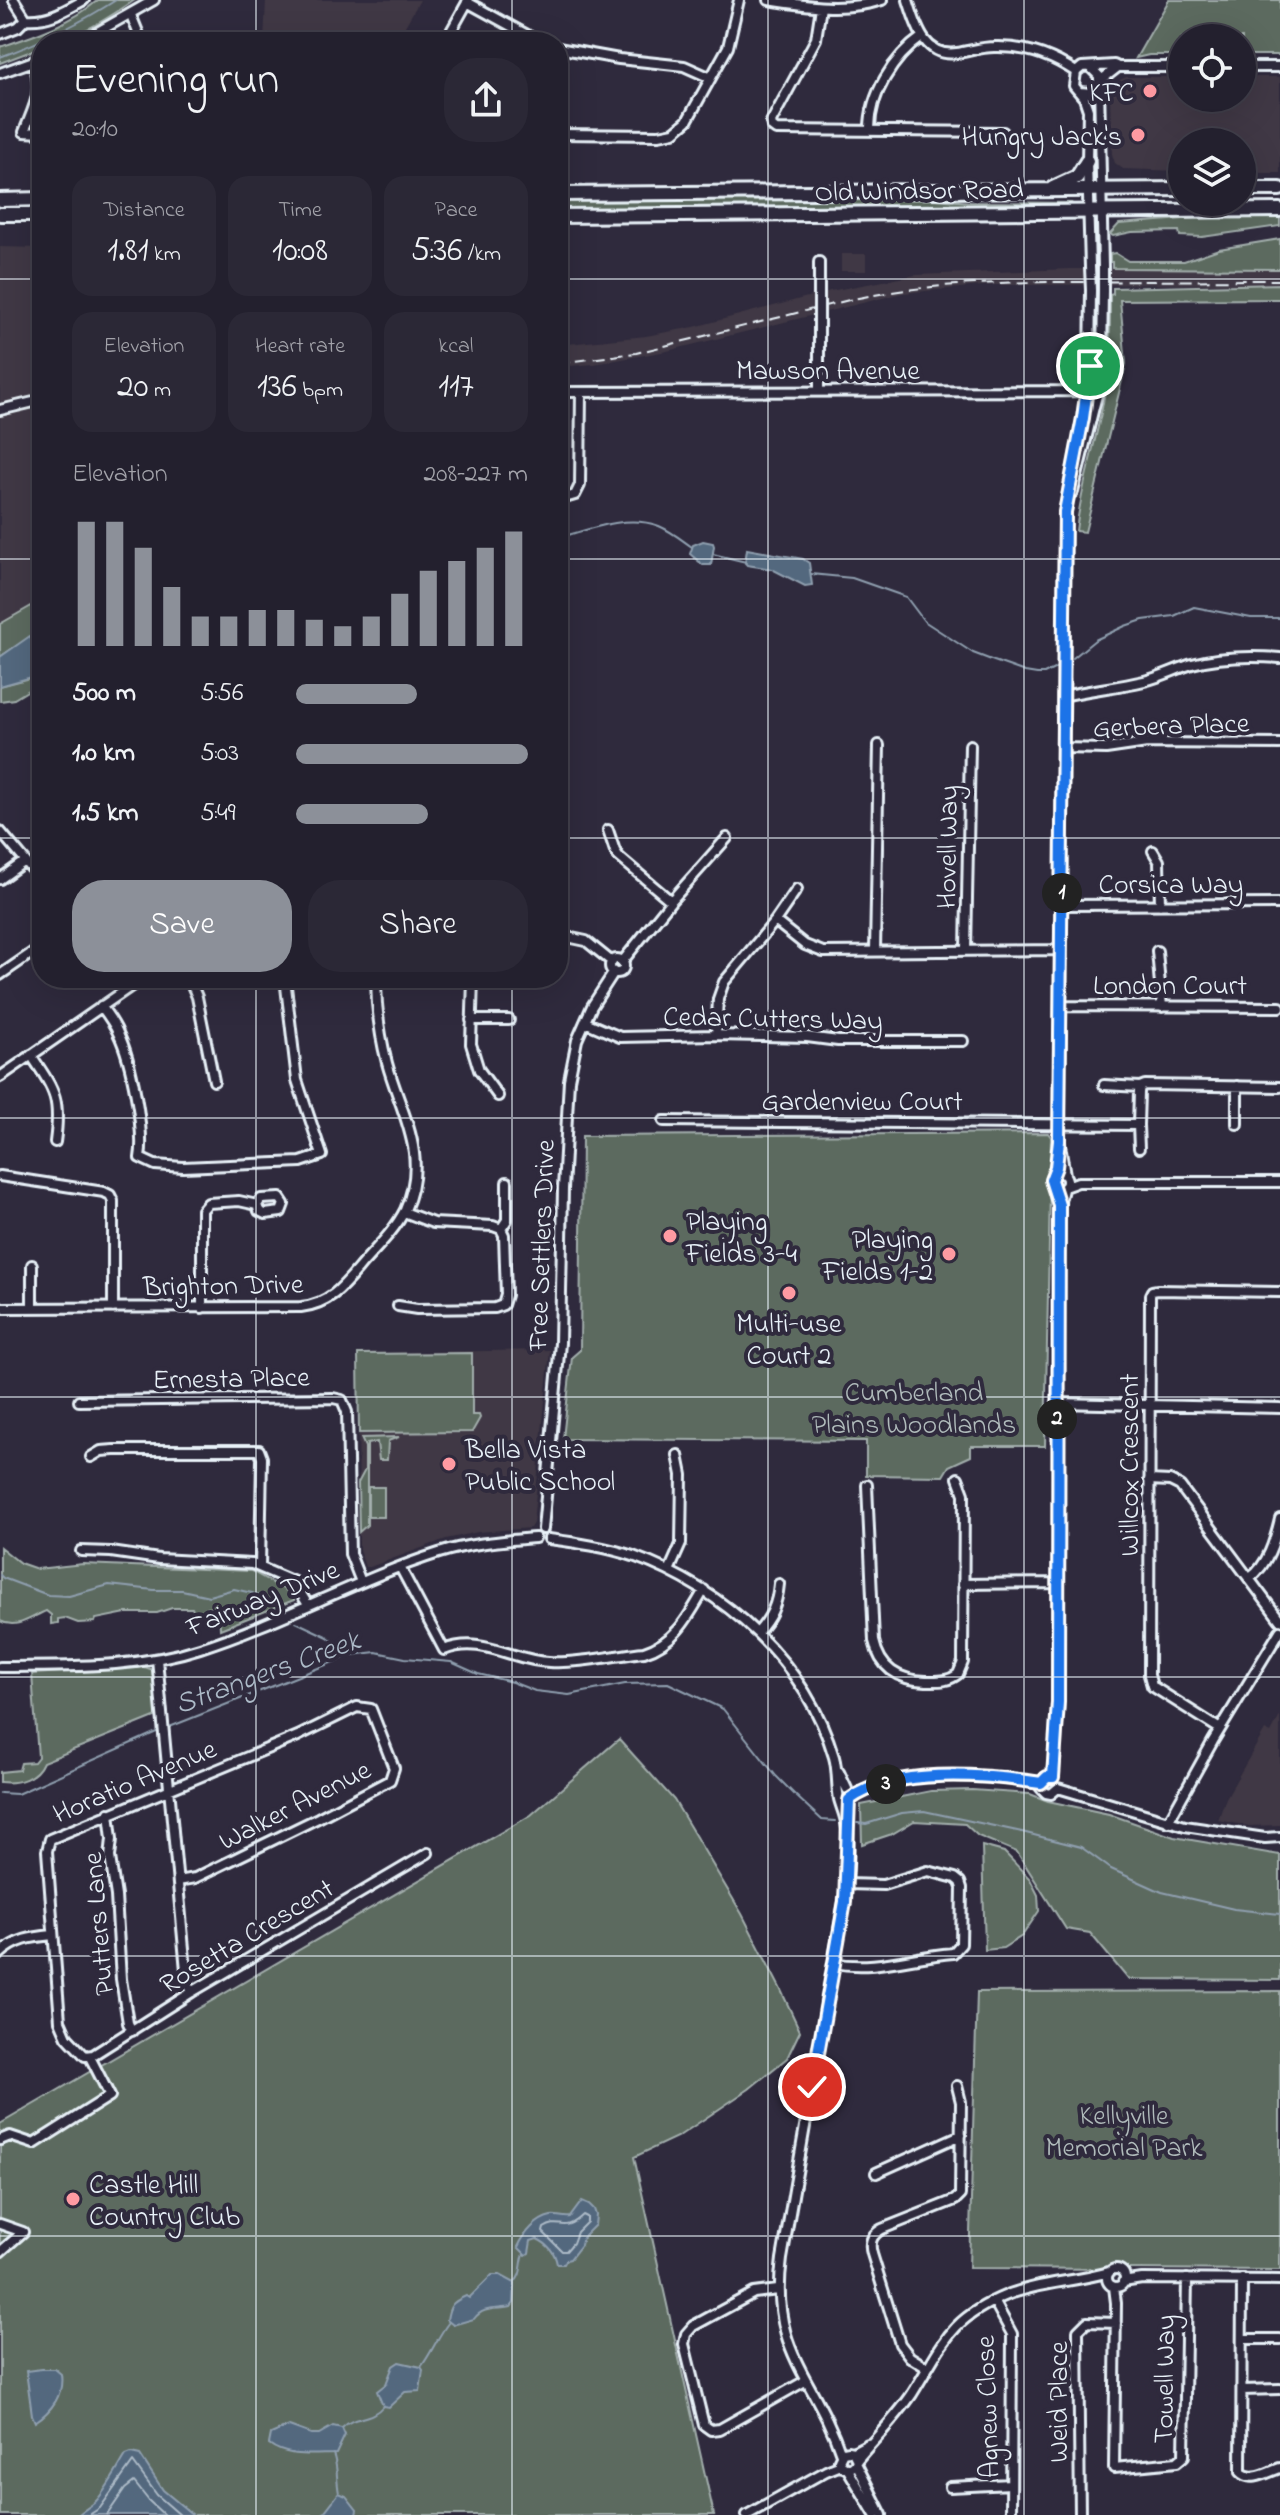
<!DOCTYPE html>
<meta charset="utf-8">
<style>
body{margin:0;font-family:"Indie Flower",sans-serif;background:#2b2836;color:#f1f3f6;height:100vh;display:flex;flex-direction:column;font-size:30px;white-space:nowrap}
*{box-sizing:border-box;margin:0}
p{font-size:26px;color:#a3a3aa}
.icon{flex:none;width:44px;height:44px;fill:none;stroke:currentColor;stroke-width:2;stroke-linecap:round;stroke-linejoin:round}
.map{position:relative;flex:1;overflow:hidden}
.drawer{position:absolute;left:32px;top:32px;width:536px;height:956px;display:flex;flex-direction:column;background:#23202e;border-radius:32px;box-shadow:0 8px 32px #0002,0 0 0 2px #403e4a}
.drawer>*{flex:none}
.fabs{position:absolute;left:1168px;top:24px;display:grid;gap:16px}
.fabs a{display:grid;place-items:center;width:88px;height:88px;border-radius:50%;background:#23202e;box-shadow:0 8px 32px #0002,0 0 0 2px #403e4a;font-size:40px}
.pin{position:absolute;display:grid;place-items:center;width:68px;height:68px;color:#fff;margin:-34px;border:4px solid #fff;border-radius:50%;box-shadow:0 2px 8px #0007}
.km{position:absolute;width:40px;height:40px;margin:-20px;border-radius:50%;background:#222;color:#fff;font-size:22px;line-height:40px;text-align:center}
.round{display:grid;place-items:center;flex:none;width:84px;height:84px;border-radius:32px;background:#2b2836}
.headline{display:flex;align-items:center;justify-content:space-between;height:136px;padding:0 40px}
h1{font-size:44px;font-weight:600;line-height:60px}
.metrics{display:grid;grid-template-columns:repeat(3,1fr);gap:12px;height:136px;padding:8px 40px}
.metrics div{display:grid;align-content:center;border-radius:20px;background:#2b2836;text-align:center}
.metrics b{font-size:34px;font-weight:600}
.metrics small{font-size:22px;font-weight:400}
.metrics p{font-size:22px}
.chart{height:224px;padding:16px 40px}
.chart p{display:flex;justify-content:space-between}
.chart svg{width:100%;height:144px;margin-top:8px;stroke:#8c9099;stroke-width:6}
.button{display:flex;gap:16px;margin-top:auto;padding:16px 40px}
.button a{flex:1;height:92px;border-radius:32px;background:#8c9099;color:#fff;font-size:32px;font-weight:600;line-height:92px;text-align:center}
.button a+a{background:#2b2836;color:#f1f3f6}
ul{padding:0 40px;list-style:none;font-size:26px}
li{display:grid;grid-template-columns:128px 96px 1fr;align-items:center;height:60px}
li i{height:20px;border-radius:10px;background:#8c9099}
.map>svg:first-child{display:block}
</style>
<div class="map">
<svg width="1280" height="2515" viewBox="0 0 1280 2515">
<rect width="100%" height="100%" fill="#2f2a3d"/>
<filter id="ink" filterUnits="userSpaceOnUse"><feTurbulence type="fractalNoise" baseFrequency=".0125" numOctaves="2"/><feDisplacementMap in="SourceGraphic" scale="16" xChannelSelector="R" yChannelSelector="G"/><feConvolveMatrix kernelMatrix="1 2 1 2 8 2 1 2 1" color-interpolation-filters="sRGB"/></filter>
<g filter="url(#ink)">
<path fill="#403844" d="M266,0H420L396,42H264Z
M1126,77H1182V98H1242V77H1280V173H1242V142H1182V171L1123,169L1115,163L1112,154L1110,98L1116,82Z
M0,247L42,248V607L0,626Z
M841,254H866V271H841Z
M1070,269H1280V284L994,285L903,293L667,351L594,364L558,367V345L646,336L694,327L830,291L916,275Z
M550,1350L533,1523L530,1528L478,1532L446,1539L370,1567H365L359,1549L358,1353Z
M1280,1716V1825L1249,1826L1218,1820L1226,1798L1265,1730L1271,1733Z"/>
<path fill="#5c6a5f" stroke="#a2aeac" stroke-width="2" d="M98,0H135C109,17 74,42 42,42V47L0,63V47C33,36 71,24 98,0Z
M1169,0H1280V55H1242V38H1182V55H1149L1136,58Z
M647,197L935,199L970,202L1070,203L1066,206L558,209V198Z
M1209,217L1280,218V226L1202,237L1180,236L1179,231L1132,232L1113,236L1110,234L1119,224Z
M1280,239V269L1112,268V262H1110V254L1115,253L1128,261H1184L1219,249Z
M1280,284V299L1120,300L1126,364L1085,532L1076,531C1081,488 1094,449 1102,408C1110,371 1110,333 1110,295L1113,294V288Z
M42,600V645L36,648L30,637L0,657V624Z
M42,670V682L14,699L0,701V686L39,676Z
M1048,1133L1051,1137L1045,1446H971V1456L949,1466L943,1476L866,1475V1441L563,1439L572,1357L580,1350L582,1136Z
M472,1353V1415H479L480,1418L472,1432L359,1433L358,1354Z
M399,1437L388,1441L387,1460H379L377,1442L367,1444V1525L359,1532L358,1483L365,1470V1447L361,1438Z
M368,1487H384V1517H368Z
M0,1547L20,1563L37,1569L83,1564L251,1571L294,1595V1600L220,1629L219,1607L207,1608V1611L193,1610L192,1608H172L157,1613H126L96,1619L95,1622L78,1623L65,1618L58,1619V1623L51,1624V1615L46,1611C31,1617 17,1630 0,1621Z
M145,1667L153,1670L155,1676L157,1716L43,1762C36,1779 17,1784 0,1782V1772L19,1770L21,1763L34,1762L38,1757L32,1674Z
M619,1739L674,1800L742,1914L780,1988L800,2031L787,2058L749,2089L679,2136L634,2157L714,2515H0V2124L531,1815Z
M972,1790L1030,1794L1048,1801L1109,1814L1174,1837L1280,1855V1980L1128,1979L1090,1933L1066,1929L1017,1852L978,1836L965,1824L914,1821L892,1834L862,1844L861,1805L931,1791Z
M982,1846L1004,1852L1030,1879L1038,1895L1039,1911L1022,1936L1003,1948L985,1950Z
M1280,1991V2270L969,2268L977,1992Z"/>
<path fill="#53687e" stroke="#8f9faf" stroke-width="2" d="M703,541L713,543L714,546L711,565H703L690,554L693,545Z
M747,549L803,559L809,563L812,585L805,586L772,569L747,565L745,563Z
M30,636L36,648L42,645V670L39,675L0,686V657Z
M582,2201L589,2204L594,2209L596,2215L595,2225L583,2237L581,2245L570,2259L566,2260L564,2264H557C555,2252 548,2244 537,2239L531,2241L529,2253L526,2255L518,2247C524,2234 536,2219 551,2216C558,2215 563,2218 570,2217Z
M492,2275H500L515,2283L514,2303L511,2307C497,2310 483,2306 474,2319L453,2325L447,2320C449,2306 452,2302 466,2296L469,2298Z
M399,2362L421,2367L423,2370L420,2391L405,2392L389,2407L383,2406L377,2391L386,2384L393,2366Z
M41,2369H55L61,2374C64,2394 52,2411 35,2422L32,2415L26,2371Z
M289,2426L311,2434H319L333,2426L342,2428L345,2435L336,2454C313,2454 287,2458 269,2444L271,2434Z
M131,2453L140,2455L163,2490L193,2515H78C83,2510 88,2508 94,2503C104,2494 118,2468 126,2455Z
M339,2493L346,2496L357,2510L356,2515H322Z"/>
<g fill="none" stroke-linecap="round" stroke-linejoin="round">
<path stroke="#acbac7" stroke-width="2" d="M583,2215L587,2217V2222L577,2232L573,2243L566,2251H562L543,2232L544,2228C561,2217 562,2235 583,2215Z
M89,2515L100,2508L133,2462L157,2495L180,2515
M107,2515L125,2489L134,2482L149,2501L164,2515"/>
<path stroke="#8f9faf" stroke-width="2" d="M0,57C41,42 79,24 116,0
M558,538C589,529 627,514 659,526C671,531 682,540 692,547
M713,554L746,562
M811,574L852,578L906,597L924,621L973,653L994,661L1025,672L1037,674H1044L1058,667
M1073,658L1095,640L1125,626L1143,620L1174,616L1194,607L1251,618H1280
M0,1575L3,1578L48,1595L69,1596L109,1585L154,1590H182L209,1596L234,1589L252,1593L276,1605
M296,1622L328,1637L349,1654
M167,1728L351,1655L376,1652L405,1658L451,1662L478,1674L512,1682L535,1691L569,1695L625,1684L668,1683L723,1709L776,1776L796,1796L822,1820L835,1821
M0,1793L17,1794L161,1730
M857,1823L866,1824L902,1813L924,1811L1022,1832L1081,1847L1111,1869L1162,1892L1234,1909L1280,1914
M514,2282C523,2276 520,2263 524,2254
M421,2367C432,2352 438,2336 449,2322
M342,2428C354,2415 371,2421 383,2406
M333,2454C338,2465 336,2479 339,2493"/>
<defs>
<path id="minor" d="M14,0L26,19
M769,0C806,6 845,12 882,0
M908,0C916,25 924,58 957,53C970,51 982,47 994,47C1024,46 1051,55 1076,72
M467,2L540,42
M821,7L816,39L771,122L772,127L776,130L1003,132
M131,15L142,42
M26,19C48,21 64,11 84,0
M0,34L18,27L26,19
M80,42L154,0
M445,42L468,1
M558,48L619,59L684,66L711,78
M34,62C43,94 35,103 24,132L42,133
M1242,67H1280
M1076,72L1074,86L1084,98L1088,110L1087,161L1090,267
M1076,72L1082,67L1114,65L1118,67H1182
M0,73L42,58
M1100,81L1118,67
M1099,85L1103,267
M1080,92L1090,93L1099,85V76L1090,67
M870,131C869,96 893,57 922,37
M558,134L659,135L674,132L687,121L728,47L739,0
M819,262V293
M819,315V391
M558,392L1098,391
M0,410L42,400
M1073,492L1098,391L1102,362L1103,290
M558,500L575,495L580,485L581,392
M1063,696C1090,690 1118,687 1144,681C1161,677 1176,669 1192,664C1220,656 1252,656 1280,658
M42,704V705
M1063,748L1106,749L1147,743L1280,744
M608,830L615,851L619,857L671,901
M0,831L42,881
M1153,851L1159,861L1160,905
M0,879L25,861
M1062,905L1280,904
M775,921L805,945L823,952L1061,950
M558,935L586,941L612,962
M966,950L970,745
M875,951L879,745
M1157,951L1162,1007
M610 966a7 7 0 1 1 14 0a7 7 0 1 1-14 0Z
M622,962L671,901L727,838
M0,975L42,946
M189,978L197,997L214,1081
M473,978L471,1044L479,1070L498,1096
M101,1006C107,1014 114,1023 118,1033C131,1059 145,1130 140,1158L155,1165L183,1167L301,1162L322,1155L297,1080L285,978
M1061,1006L1280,1007
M471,1020H509
M585,1022L620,1037L716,1035L807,1037L838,1041H963
M716,1035L718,999L724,982L775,921L797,889
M31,1055C55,1091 61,1098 55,1142
M0,1077L143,978
M1104,1085L1140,1087
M664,1121L1138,1125L1139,1092L1140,1087L1145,1085L1280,1087
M1237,1124V1086
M1138,1125L1139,1148
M1060,1145L1065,1175
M1051 1181a8 8 0 1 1 16 0a8 8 0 1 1-16 0Z
M1054,1175L1059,1141L1065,512L1083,418L1090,366L1091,290
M0,1176L104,1192L110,1195L113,1201V1308
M1067,1186L1078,1182H1280
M501,1229L507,1220V1182
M398,1306L417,1309L495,1308L503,1305L506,1295L504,1235L501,1229L493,1226L433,1223L404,1212
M0,1308L301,1307C331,1304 345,1284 363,1263C378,1246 395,1230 405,1210C430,1155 401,1114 387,1063C380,1036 376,1006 376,978
M32,1308V1265
M202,1308V1210L208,1203L239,1201L257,1205L259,1211L265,1214L281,1212L284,1204L280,1198L261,1199L257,1205
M79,1401L333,1398L342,1400L347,1412L350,1554L361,1582
M1057,1403L1280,1408
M91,1457L101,1451L114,1450H259L262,1458L260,1567
M1149,1480L1170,1481L1180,1486L1280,1620
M867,1485L874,1641C880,1669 898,1680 926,1681C939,1681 948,1682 958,1674L963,1662L964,1494L958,1478
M543,1529L560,1343L563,1189L569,1080L577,1040L592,1006L614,972
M549,1539C578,1543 606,1547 633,1556C724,1589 806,1662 834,1757C838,1771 836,1785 839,1799C841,1807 845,1815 846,1823C850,1842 848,1864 847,1884L782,2259C769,2351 815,2377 841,2454
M81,1551L111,1552L159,1559L252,1564L294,1582L308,1605
M400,1567L444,1650C483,1635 512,1661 549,1662C577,1664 616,1655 644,1652C676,1642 688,1617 704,1590
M669,1571L681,1544L682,1475L678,1455
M1250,1578C1268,1565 1275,1540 1280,1519
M963,1584L1058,1583
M757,1633C771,1618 777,1605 779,1584
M157,1659L187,1981L192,1992
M0,1667C67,1666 136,1669 200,1648C282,1622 357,1579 439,1553C471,1543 502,1541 535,1538
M1220,1729L1152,1686L1149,1675L1150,1295L1152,1291L1158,1290L1280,1292
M839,1772L847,1789
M1053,1777L1058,1702V1259L1059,1205L1063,1189
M1053,1777L1045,1778L1041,1788L1046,1793L1051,1794L1058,1788
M1058,1788L1185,1826L1265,1838L1280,1837
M849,1800C894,1767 988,1775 1041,1783
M109,1813L112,1839L110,1857L116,1896L121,1979L128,2023L132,2031
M1168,1822L1213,1741L1280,1631
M178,1881L195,1878L318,1818L390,1780L394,1768L371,1709L357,1707L298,1736L50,1839L47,1851L60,2021L67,2037L85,2056L93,2055L192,1992L428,1853
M0,1954C16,1939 32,1937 53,1935
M834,1963C875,1971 913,1956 953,1953L961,1944L962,1888L960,1882L955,1878L928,1871L883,1885L847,1884
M0,2140L10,2136L34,2144L110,2096L90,2057
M876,2173L961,2135
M0,2224L23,2232L0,2252
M1107 2278a9 9 0 1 1 18 0a9 9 0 1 1-18 0Z
M1242,2279L1241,2472C1251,2483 1268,2472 1280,2468
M1123,2282L1142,2279L1280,2280
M1114,2287L1116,2303L1114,2468L1177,2462L1184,2456L1187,2279
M778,2290L754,2293L693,2326L686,2334L684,2344L704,2425L711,2430L720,2429L805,2381
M994,2301L1012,2334L1011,2515
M1242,2339H1280
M926,2367L910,2357L900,2344L872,2254C869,2243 871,2235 882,2229L955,2200L960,2195L961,2102L957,2086
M1242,2390L1280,2389
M853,2452L857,2460C855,2467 850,2470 843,2467L839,2460L843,2452L848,2451L853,2452L868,2444
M857,2460C875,2438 896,2418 912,2394C943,2345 948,2319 1007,2295C1041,2282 1075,2282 1109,2272
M856,2463L882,2515
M847,2468L875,2515
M950,2487L1011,2484
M747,2515L826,2471L841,2465
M1080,2515L1078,2331L1087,2322L1116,2323"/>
<path id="highway" d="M1053,188L1077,177L1087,161
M1242,189H1280
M558,194L1182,189
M0,200L42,199
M0,214H42
M558,216L1280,210"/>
</defs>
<use href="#minor" stroke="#e8f1f8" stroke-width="14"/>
<use href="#highway" stroke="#e8f1f8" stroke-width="18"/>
<use href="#minor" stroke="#2f2a3d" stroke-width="8"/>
<use href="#highway" stroke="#2f2a3d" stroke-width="12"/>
<path stroke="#e8f1f8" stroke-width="2" stroke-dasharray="12 6" stroke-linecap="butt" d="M558,363L636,353L849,300C925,283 1001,282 1079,282C1146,281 1213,280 1280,280"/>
<defs>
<path id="minor-bridge" d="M1090,267L1091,290
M1103,267V290
M819,315V293"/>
</defs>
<use href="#minor-bridge" stroke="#e8f1f8" stroke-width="14" stroke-linecap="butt"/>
<use href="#minor-bridge" stroke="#2f2a3d" stroke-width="8"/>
</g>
</g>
<g fill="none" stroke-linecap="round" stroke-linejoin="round" filter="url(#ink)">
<defs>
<path id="route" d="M812,2087L845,1902L849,1800C895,1766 988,1775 1041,1783L1047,1777H1053L1058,1702L1059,1205L1051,1180L1056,1167L1059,1141L1065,512L1083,418L1090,366"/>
</defs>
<use href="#route" stroke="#fff" stroke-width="16"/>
<use href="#route" stroke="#1a73e8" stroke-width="10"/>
</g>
<path fill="none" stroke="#e8f1f8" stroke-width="2" stroke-opacity="0.55" d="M256,0V42M512,0V42M768,0V2515M1024,0V2515M0,279H42M558,279H1280M0,559H42M558,559H1280M0,838H42M558,838H1280M256,978V2515M512,978V2515M0,1118H1280M0,1397H1280M0,1677H1280M0,1956H1280M0,2236H1280"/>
<g fill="#ff9aa2" stroke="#2f2a3d" stroke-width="3">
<circle cx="1150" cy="91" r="8"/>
<circle cx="1138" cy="135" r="8"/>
<circle cx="670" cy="1236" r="8"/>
<circle cx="949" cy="1254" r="8"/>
<circle cx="789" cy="1293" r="8"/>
<circle cx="449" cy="1464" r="8"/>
<circle cx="73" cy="2199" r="8"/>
</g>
<g text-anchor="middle" stroke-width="8" stroke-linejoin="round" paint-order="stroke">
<g font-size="28" fill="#e8f1f8" stroke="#2f2a3d" text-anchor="end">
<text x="1134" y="101">KFC</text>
<text x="1122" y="145">Hungry Jack's</text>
<text x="686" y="1230" text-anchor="start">Playing<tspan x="686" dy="32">Fields 3-4</tspan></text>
<text x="933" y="1248">Playing<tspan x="933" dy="32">Fields 1-2</tspan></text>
<text x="789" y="1332" text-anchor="middle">Multi-use<tspan x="789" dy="32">Court 2</tspan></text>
<text x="465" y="1458" text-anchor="start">Bella Vista<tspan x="465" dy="32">Public School</tspan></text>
<text x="89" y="2193" text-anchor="start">Castle Hill<tspan x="89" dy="32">Country Club</tspan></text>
</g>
<g font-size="28" fill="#e8f1f8" stroke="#2f2a3d">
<text transform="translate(919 189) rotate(-1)" y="10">Old Windsor Road</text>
<text x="828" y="379">Mawson Avenue</text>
<text transform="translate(1171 724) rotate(-2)" y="10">Gerbera Place</text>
<text transform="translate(946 847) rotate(-89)" y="10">Hovell Way</text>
<text x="1171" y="893">Corsica Way</text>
<text x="1170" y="994">London Court</text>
<text transform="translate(773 1017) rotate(1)" y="10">Cedar Cutters Way</text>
<text x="862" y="1110">Gardenview Court</text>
<text transform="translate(540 1245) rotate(-88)" y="10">Free Settlers Drive</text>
<text transform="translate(223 1284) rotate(-1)" y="10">Brighton Drive</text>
<text transform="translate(231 1377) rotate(-1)" y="10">Ernesta Place</text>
<text transform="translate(1128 1465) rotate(-90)" y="10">Willcox Crescent</text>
<text transform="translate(262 1597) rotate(-22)" y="10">Fairway Drive</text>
<text transform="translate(134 1780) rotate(-23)" y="10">Horatio Avenue</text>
<text transform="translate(294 1804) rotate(-27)" y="10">Walker Avenue</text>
<text transform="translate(97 1924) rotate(-95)" y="10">Putters Lane</text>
<text transform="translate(246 1935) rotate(-31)" y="10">Rosetta Crescent</text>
<text transform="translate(1163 2379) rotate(-89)" y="10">Towell Way</text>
<text transform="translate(1057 2402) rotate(-90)" y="10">Weid Place</text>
<text transform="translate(986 2407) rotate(-92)" y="10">Agnew Close</text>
</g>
<g font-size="28" fill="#b0bbbb" stroke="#2f2a3d">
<text x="914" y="1401">Cumberland<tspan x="914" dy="32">Plains Woodlands</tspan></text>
<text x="1124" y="2124">Kellyville<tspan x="1124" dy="32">Memorial Park</tspan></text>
</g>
<g font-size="30" font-style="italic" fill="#acbac7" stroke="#2f2a3d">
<text transform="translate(267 1671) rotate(-20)" y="10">Strangers Creek</text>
</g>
</g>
</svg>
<div class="fabs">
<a><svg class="icon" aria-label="locate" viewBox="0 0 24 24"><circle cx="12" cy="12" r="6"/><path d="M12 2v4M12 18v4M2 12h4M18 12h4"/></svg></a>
<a><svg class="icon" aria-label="layers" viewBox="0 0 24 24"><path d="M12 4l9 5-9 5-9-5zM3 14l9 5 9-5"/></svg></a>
</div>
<div class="pin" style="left:1090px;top:366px;background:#1e9e55"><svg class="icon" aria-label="arrive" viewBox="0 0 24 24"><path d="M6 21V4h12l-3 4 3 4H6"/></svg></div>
<div class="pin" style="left:812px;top:2087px;background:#d93025"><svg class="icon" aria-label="check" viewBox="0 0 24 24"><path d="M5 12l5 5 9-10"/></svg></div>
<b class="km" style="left:1062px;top:893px">1</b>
<b class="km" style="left:1057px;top:1419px">2</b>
<b class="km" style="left:886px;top:1784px">3</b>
<section class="drawer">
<div class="headline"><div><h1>Evening run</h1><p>20:10</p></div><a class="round"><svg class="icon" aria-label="share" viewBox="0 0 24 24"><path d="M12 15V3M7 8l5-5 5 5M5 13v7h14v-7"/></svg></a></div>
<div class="metrics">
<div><p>Distance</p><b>1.81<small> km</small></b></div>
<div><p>Time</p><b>10:08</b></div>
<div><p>Pace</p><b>5:36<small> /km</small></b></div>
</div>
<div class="metrics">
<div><p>Elevation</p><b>20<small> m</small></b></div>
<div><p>Heart rate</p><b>136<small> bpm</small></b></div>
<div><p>kcal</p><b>117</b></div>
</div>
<div class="chart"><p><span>Elevation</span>208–227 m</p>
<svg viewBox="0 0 160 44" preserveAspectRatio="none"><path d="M5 44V6M15 44V6M25 44V14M35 44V26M45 44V35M55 44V35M65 44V33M75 44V33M85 44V36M95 44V38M105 44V35M115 44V28M125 44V21M135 44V18M145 44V14M155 44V9"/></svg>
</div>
<ul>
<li><b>500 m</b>5:56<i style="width:52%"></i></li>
<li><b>1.0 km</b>5:03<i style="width:100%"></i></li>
<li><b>1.5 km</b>5:49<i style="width:57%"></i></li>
</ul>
<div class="button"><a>Save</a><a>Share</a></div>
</section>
</div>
